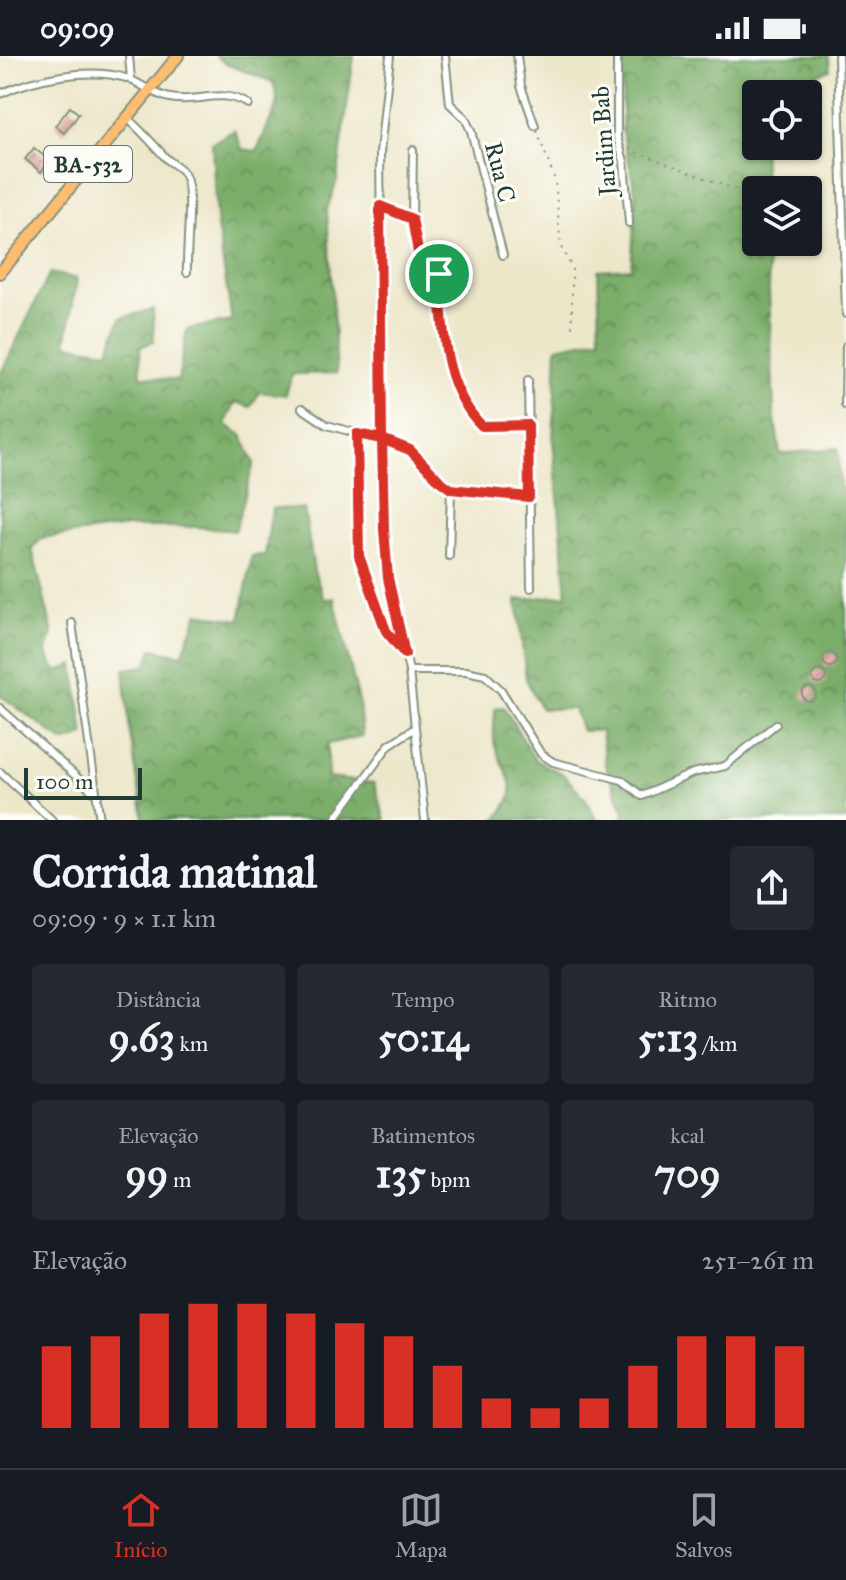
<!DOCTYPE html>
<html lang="pt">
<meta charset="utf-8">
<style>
body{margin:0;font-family:"IM FELL Great Primer",serif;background:#242831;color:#f1f3f6;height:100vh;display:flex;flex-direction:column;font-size:30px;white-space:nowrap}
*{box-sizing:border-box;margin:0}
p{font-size:26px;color:#9ea1a6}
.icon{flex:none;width:44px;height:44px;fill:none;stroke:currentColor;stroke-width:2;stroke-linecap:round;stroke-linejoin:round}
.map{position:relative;height:764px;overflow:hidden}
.panel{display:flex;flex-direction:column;background:#171b24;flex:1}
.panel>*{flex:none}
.buttons{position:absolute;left:742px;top:24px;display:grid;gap:16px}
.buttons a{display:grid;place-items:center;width:80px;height:80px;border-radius:8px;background:#171b24;box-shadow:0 2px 6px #0004;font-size:40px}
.scale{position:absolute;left:24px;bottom:20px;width:118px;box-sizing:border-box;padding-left:8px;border:4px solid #1f3d34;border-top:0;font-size:22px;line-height:28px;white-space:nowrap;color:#1f3d34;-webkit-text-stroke:6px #fdfcf7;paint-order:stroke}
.pin{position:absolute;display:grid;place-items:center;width:68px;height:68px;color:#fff;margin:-34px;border:4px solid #fff;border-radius:50%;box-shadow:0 2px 8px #0007}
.round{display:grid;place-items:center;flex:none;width:84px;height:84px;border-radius:8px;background:#242831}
.summary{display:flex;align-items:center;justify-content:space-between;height:136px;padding:0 32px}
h1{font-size:44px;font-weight:700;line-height:60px}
.figures{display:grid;grid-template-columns:repeat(3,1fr);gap:12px;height:136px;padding:8px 32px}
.figures div{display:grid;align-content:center;border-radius:8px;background:#242831;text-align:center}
.figures b{font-size:40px;font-weight:700}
.figures small{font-size:22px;font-weight:400}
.figures p{font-size:22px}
.chart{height:224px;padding:16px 32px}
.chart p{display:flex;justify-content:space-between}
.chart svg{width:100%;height:144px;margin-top:8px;stroke:#d93025;stroke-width:6}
.status{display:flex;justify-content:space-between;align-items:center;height:56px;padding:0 40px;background:#171b24;direction:ltr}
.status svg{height:22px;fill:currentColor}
.dock{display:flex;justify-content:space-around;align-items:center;height:112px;border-top:2px solid #363941;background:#171b24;font-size:22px;color:#9ea1a6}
.dock a{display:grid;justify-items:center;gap:4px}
.dock .on{color:#d93025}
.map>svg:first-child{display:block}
</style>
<div class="status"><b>09:09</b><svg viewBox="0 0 49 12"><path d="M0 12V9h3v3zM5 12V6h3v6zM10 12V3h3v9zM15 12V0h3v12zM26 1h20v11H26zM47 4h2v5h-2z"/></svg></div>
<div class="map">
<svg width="846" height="764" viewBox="0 0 846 764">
<defs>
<pattern id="forest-crowns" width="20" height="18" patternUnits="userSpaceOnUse" patternTransform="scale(2)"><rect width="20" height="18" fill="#7aad69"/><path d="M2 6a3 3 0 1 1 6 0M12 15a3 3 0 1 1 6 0" fill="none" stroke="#638e57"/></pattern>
<pattern id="building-hatch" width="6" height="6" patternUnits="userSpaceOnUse" patternTransform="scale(2)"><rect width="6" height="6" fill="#e3b0ab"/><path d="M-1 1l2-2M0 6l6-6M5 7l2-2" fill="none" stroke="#b7908c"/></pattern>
</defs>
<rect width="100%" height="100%" fill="#fdfcf7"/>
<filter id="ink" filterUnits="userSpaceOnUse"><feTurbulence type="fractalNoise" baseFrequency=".0125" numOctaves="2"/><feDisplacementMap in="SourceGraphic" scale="16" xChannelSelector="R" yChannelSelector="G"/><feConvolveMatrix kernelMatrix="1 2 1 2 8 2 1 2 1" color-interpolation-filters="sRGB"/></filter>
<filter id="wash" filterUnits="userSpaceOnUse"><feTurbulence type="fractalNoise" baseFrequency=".006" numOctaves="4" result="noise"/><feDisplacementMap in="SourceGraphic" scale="32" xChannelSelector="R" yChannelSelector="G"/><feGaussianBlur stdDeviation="1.8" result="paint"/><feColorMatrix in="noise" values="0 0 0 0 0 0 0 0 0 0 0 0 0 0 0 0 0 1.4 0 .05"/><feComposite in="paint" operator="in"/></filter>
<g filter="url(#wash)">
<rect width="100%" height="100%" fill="#ede7ca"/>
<path fill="url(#forest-crowns)" stroke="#4c754e" stroke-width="2" d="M216,0H354L337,124L327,154L337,317L292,318L286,339L259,336L251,351L236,346L225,368L242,379L254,407L235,475L197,471H128L42,482L32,493L53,578L46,596L56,616L74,609L84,679L64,686L0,639V319L50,217L77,223L66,288L108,295L121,262L153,253L154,285L140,291L141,320L178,324L187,273L232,265L216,163L212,87L235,74L242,93L257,95L278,46L273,26L226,8Z
M623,0H829L830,14L770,38H756V90H763L765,134H756V186H767L774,356L780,398L838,392L840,432H846V764H618L625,759L605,709L601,675H582L574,653H541L526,623L517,544L567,539L553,384L557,291L600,282L598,214L631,212L636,139L622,75Z
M272,452L304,453L314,515L324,543L334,542L359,646L362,680L328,688V722L374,727L385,764H144L130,678L124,613L146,610L152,593L182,599L198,557L240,564L252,500L265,499Z
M504,651L535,704L563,718L586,743L597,764H495C525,732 506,724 495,690C492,679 495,664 495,652Z"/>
<g id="blocks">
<path fill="url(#building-hatch)" d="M70,51L79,58L64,77L55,70Z
M34,92L50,105L41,116L25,103Z
M823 604a7 7 0 1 1 14 0a7 7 0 1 1-14 0Z
M812 621a7 7 0 1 1 14 0a7 7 0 1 1-14 0Z
M802 638a7 7 0 1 1 14 0a7 7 0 1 1-14 0Z"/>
</g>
</g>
<g filter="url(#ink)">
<use href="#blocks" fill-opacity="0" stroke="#86927f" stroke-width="2"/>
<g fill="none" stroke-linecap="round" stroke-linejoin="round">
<defs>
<path id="street" d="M129,0L131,23
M390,0L380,97L384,473L388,522L409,615L425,764
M445,0L450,48L465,62L471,75L503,199
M517,0L521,30L535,70
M617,0V81L624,105L629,167
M838,0L846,258
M0,38C33,22 90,11 126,22C141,27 154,39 170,42C200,48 218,31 248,48
M126,61C141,74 152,87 165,101C173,110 182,110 186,122C193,138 186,194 187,216
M380,150L412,163L419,201L433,211L439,218C444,271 442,330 482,370L528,369
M412,163L413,94
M528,324L531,532
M845,349L846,290
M302,352L327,369L403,390L451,433L529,441
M357,378L359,500L386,575L405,598
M449,500L451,433
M72,567L100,764
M409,615H466L485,619L501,634L541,698L553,706L622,724L642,740L693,717L725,710L776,668
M0,652L98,740
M0,716L52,764
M334,764L389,689L415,672"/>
<path id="primary" d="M0,217L178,0"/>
</defs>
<use href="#street" stroke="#86927f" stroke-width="10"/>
<use href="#primary" stroke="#86927f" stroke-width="14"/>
<path stroke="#86927f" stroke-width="2" stroke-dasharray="2 6" stroke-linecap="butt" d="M537,75L555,124L561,191L572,212V276
M629,93L755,141"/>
<use href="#street" stroke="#fff" stroke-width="6"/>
<use href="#primary" stroke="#febc70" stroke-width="10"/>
</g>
</g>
<g fill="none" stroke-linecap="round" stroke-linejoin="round" filter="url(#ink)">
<defs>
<path id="route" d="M439,218L433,211L419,201L412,163L380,150L382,383L357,378L359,500L386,575L405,598L388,522L384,473L382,383L410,394L440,425L451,433L529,441L528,369L482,370C442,330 443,271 439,218"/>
</defs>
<use href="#route" stroke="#fff" stroke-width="16"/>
<use href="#route" stroke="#d93025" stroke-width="10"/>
</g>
<g text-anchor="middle" stroke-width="6" stroke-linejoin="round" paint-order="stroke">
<rect fill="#fdfcf7" stroke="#62766e" stroke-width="2" x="44" y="90" width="88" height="36" rx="6"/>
<g font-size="22" font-weight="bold" fill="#1f3d34">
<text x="88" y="116">BA-532</text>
</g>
<g font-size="24" fill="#1f3d34" stroke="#fdfcf7">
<text transform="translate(604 85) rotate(-94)" y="8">Jardim Bab</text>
<text transform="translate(500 116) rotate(76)" y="8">Rua C</text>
</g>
</g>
</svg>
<div class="buttons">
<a><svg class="icon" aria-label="locate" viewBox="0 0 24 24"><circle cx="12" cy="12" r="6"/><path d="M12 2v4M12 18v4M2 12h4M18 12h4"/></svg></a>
<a><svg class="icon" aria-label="layers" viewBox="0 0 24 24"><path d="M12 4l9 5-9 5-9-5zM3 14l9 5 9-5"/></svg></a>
</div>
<div class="scale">100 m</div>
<div class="pin" style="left:439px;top:218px;background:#1e9e55"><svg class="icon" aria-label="arrive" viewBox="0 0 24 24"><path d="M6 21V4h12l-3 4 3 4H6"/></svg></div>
</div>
<section class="panel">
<div class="summary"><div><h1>Corrida matinal</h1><p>09:09 · 9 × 1.1 km</p></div><a class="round"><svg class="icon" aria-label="share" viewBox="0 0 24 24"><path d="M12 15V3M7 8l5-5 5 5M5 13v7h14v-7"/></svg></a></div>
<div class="figures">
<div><p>Distância</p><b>9.63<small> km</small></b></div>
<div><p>Tempo</p><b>50:14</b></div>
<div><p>Ritmo</p><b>5:13<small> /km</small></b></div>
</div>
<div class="figures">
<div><p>Elevação</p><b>99<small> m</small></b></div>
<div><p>Batimentos</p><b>135<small> bpm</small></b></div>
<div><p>kcal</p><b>709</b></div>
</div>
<div class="chart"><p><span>Elevação</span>251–261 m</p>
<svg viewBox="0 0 160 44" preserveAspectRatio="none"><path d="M5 44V19M15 44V16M25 44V9M35 44V6M45 44V6M55 44V9M65 44V12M75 44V16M85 44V25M95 44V35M105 44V38M115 44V35M125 44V25M135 44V16M145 44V16M155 44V19"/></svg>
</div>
</section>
<nav class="dock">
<a class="on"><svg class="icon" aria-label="home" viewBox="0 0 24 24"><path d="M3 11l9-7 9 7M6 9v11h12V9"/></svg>Início</a>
<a><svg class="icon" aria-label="map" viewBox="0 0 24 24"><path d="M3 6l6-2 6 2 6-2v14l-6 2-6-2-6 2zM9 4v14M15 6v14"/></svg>Mapa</a>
<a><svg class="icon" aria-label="saved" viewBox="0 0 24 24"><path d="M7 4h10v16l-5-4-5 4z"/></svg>Salvos</a>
</nav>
